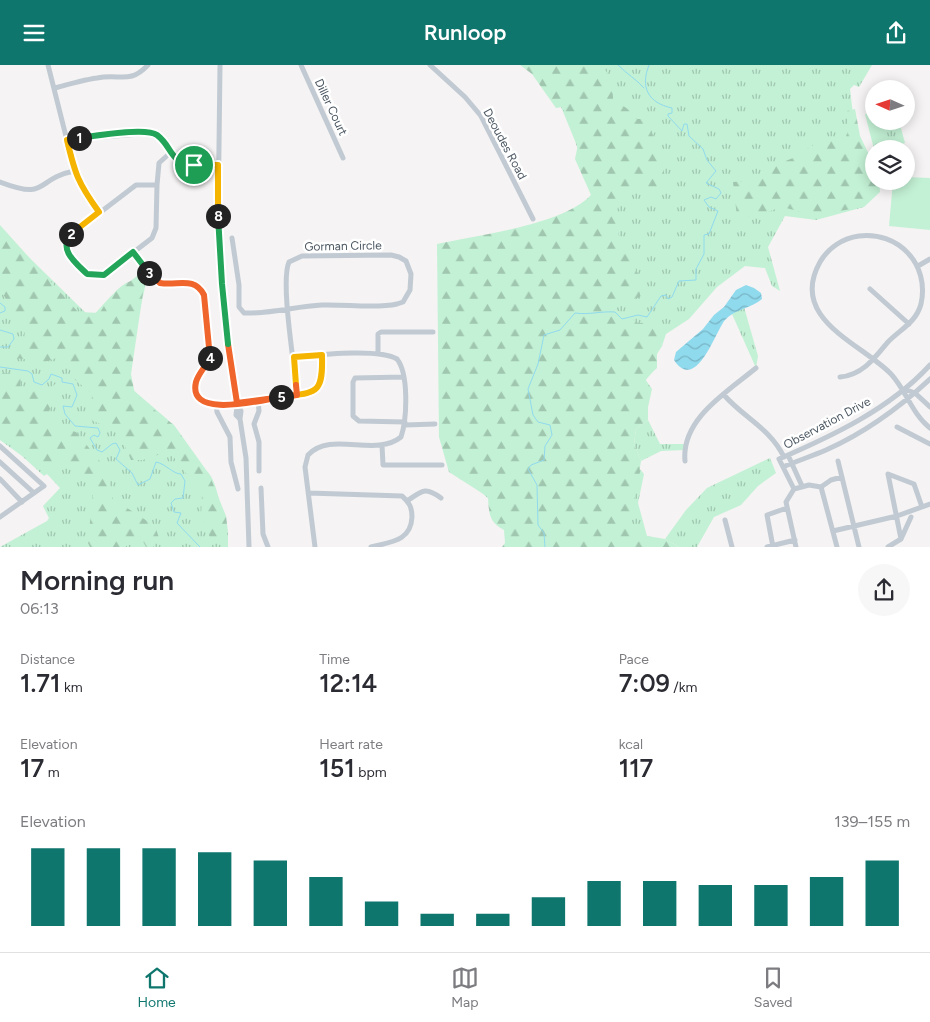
<!DOCTYPE html>
<meta charset="utf-8">
<style>
body{margin:0;font-family:Figtree,sans-serif;background:#f7f7f7;color:#2b2b33;height:100vh;display:flex;flex-direction:column;font-size:19px;white-space:nowrap}
*{box-sizing:border-box;margin:0}
p{font-size:16px;color:#7c7c81}
.icon{flex:none;width:28px;height:28px;fill:none;stroke:currentColor;stroke-width:2;stroke-linecap:round;stroke-linejoin:round}
.map{position:relative;height:482px;overflow:hidden}
.sheet{display:flex;flex-direction:column;background:#fff;flex:1}
.sheet>*{flex:none}
.needle{width:32px;rotate:273deg}
.controls{position:absolute;left:865px;top:15px;display:grid;gap:10px}
.controls a{display:grid;place-items:center;width:50px;height:50px;border-radius:50%;background:#fff;box-shadow:0 2px 12px #0003;font-size:25px}
.pin{position:absolute;display:grid;place-items:center;width:42px;height:42px;color:#fff;margin:-21px;border:2px solid #fff;border-radius:50%;box-shadow:0 1px 5px #0007}
.km{position:absolute;width:25px;height:25px;margin:-12px;border-radius:50%;background:#222;color:#fff;font-size:14px;line-height:25px;text-align:center}
.round{display:grid;place-items:center;flex:none;width:52px;height:52px;border-radius:26px;background:#f7f7f7}
.overview{display:flex;align-items:center;justify-content:space-between;height:85px;padding:0 20px}
h1{font-size:28px;font-weight:600;line-height:38px}
.metrics{display:grid;grid-template-columns:repeat(3,1fr);gap:8px;height:85px;padding:5px 20px}
.metrics div{display:grid;align-content:center}
.metrics b{font-size:25px;font-weight:600}
.metrics small{font-size:14px;font-weight:400}
.metrics p{font-size:14px}
.chart{height:140px;padding:10px 20px}
.chart p{display:flex;justify-content:space-between}
.chart svg{width:100%;height:90px;margin-top:5px;stroke:#0f766e;stroke-width:6}
header{display:flex;justify-content:space-between;align-items:center;height:65px;padding:0 20px;background:#0f766e;color:#fff;font-size:22px;font-weight:600}
.tabs{display:flex;justify-content:space-around;align-items:center;height:70px;border-top:1px solid #e1e1e2;background:#fff;font-size:14px;color:#7c7c81}
.tabs a{display:grid;justify-items:center;gap:2px}
.tabs .current{color:#0f766e}
.map>svg:first-child{display:block}
</style>
<header><svg class="icon" aria-label="menu" viewBox="0 0 24 24"><path d="M4 6h16M4 12h16M4 18h16"/></svg>Runloop<svg class="icon" aria-label="share" viewBox="0 0 24 24"><path d="M12 15V3M7 8l5-5 5 5M5 13v7h14v-7"/></svg></header>
<div class="map">
<svg width="930" height="482" viewBox="0 0 930 482">
<defs>
<pattern id="grass-tufts" width="24" height="20" patternUnits="userSpaceOnUse" patternTransform="scale(1.25)"><rect width="24" height="20" fill="#c3f1d5"/><path d="M3 7l-1-3M5 7V3M7 7l1-3M15 17l-1-3M17 17v-4M19 17l1-3" fill="none" stroke="#a0c6b0"/></pattern>
<pattern id="forest-firs" width="22" height="20" patternUnits="userSpaceOnUse" patternTransform="scale(1.25)"><rect width="22" height="20" fill="#c3f1d5"/><path d="M5 1l3.5 6h-7zM16 11l3.5 6h-7z" fill="#a0c6b0"/></pattern>
<pattern id="water-waves" width="16" height="10" patternUnits="userSpaceOnUse" patternTransform="scale(1.25)"><rect width="16" height="10" fill="#90daee"/><path d="M0 5q4-4 8 0t8 0" fill="none" stroke="#78b4c4"/></pattern>
</defs>
<rect width="100%" height="100%" fill="#f5f3f3"/>
<path fill="url(#grass-tufts)" d="M544,0H872L859,22L854,20L850,24L864,142L816,155L785,151L768,182L780,226L772,221L765,203L745,201L717,222L689,254L666,269L662,281L658,265L656,303L644,317L627,365L623,384L644,409L638,438L650,482L523,465L469,416L599,143L575,76Z
M874,47V56H899L905,78L885,84H874L865,49Z
M0,164L91,253L110,232L142,207L147,213L124,317L168,355L205,405C218,412 222,453 225,469L228,467V482H0L47,456L49,453L43,441L60,423L47,409L44,411L22,391L0,375Z
M744,242L758,291L756,303L732,249Z
M648,355L660,379H684V385L661,386L641,396L634,379L636,364Z
M770,393L776,408L758,421L741,440L714,452L697,482H679L665,474L686,445L707,423Z"/>
<path fill="url(#forest-firs)" d="M520,0H601C611,11 613,19 613,34L632,47L633,54H648L664,108L656,131L632,121L620,133L615,155L621,179L640,212V232L612,242L638,258L658,257L662,281L657,289V303L645,314L652,324L648,342V355L636,364L634,379L641,396L633,445L629,450L626,460L635,469L665,474L679,482H502L505,478L504,465C489,457 489,449 488,432L449,407L439,372L437,179C478,170 563,160 591,130L575,94L579,75L562,42L556,43L532,9Z
M855,44L860,71L874,100V116H879L880,127L864,142L814,150L782,142L755,151L737,152L733,117L759,115L768,103L793,93L818,77L845,74L848,66L847,46Z
M0,160L78,247L100,248C109,232 124,212 145,214L131,309L135,330L174,360L209,409L226,451L228,467L213,479L201,453L202,429L169,386L143,395H131L119,367L91,355L92,329L73,313L65,290L45,297L8,292L24,273L26,259L12,244L0,224Z
M0,308L21,309L20,325L31,321L47,327L55,319L63,322L49,346L56,361L76,367L107,405L113,434L155,461L159,473L153,482H146L140,471L125,482H90L88,478L93,425L87,411L70,399L42,398L0,370Z"/>
<path fill="#c3f1d5" d="M906,112L930,113V165L889,161L893,116H906Z"/>
<path fill="url(#water-waves)" d="M746,220L754,223L761,228L762,234C752,243 735,244 725,255C716,265 696,329 674,295L676,287L703,264L714,250L724,242L736,225Z"/>
<g fill="none" stroke-linecap="round" stroke-linejoin="round">
<path stroke="#90daee" stroke-width="1" d="M618,0C627,9 636,14 644,23
M0,238L5,242V246L0,248
M0,265L13,269L14,274L8,282H0
M0,302L28,306L32,309L34,317L42,320L49,314L51,309L62,313V317L73,319L77,330L72,342L63,341L65,349L75,361L98,363L100,368L98,372L94,370L90,373L97,385L102,387L112,379L116,378L120,385L116,394L132,408L138,420L150,414L156,397C166,399 173,409 181,409L185,416L183,433L175,434L171,438L174,447L181,448L177,458L200,482
M545,482L544,468L538,460L537,420L528,404L531,400L544,395L545,381L552,370L550,360L538,357L533,350L528,324L538,299L544,270L560,265L575,248C589,250 601,246 615,247L622,254L638,250L647,252L661,231L666,230L668,234L672,232L679,216L696,215V204L704,189V170L709,169L718,146L709,142L704,135L711,132L716,134L721,128L719,124L706,118L716,106L707,95L703,84L689,71L687,59H684L682,66L668,51V49L672,48V43C648,38 640,22 649,0"/>
<path stroke="#c1cad2" stroke-width="5" d="M48,0L77,115L99,147
M220,0L218,163L225,252L237,338L241,346L240,354
M301,0L343,93
M430,0L465,32L481,51L533,154
M55,23C69,19 83,15 97,13C120,8 129,20 148,0
M67,75L151,68C166,73 167,92 182,98C192,102 207,100 218,100
M0,117C50,136 34,114 74,106
M136,120H157L156,163L152,173L104,210L87,209C75,197 65,190 68,172Z
M157,120L159,98L170,88
M232,173L239,220V242L244,248C270,249 297,241 322,240C345,239 376,244 397,239L403,237L410,225L411,209L406,196L399,192L391,190L302,191L289,197C280,217 295,302 297,330
M133,187C140,196 149,213 159,217C178,224 191,206 205,230L210,294L197,314L195,325L203,337L214,340L309,328C326,321 323,306 322,290
M918,201L930,194
M870,224L909,259
M378,289V269L381,267H433
M294,292C317,290 379,283 397,294C409,309 407,354 401,372C375,393 331,365 308,390L305,402L315,482
M404,312L355,313L353,317V351L359,356L405,357
M840,312C862,310 874,294 887,278C899,265 916,258 921,239C930,199 898,166 859,171C843,173 828,183 820,197C788,254 861,278 891,309C906,325 912,349 930,363
M904,324L915,328L930,342
M724,330C744,353 770,363 784,392
M258,335L259,346L254,359L259,377V406
M216,340L217,347L230,372L231,397L238,424
M237,341L236,350L240,354L246,393L249,482
M405,360L435,359
M897,362L930,379
M382,380L383,400H442
M0,381L44,421L0,452
M788,390L802,421
M685,396C681,354 727,327 756,303
M838,396L859,482
M0,397L34,428
M783,402C797,396 812,391 826,385C864,368 900,342 930,314
M0,414L22,437
M821,422L831,415L842,412
M261,423L263,469L268,482
M794,424L779,394C832,371 890,344 930,300
M308,428L402,431C409,437 412,442 412,452C411,476 391,477 371,482
M407,436C422,426 425,421 441,433
M725,455L732,482
M833,466L897,451L930,439
M901,474L888,409L914,419L922,442
M767,482L795,475
M773,482L767,450L787,443
M796,482L786,437L794,424L809,420L821,422L837,482
M888,482L901,474L911,452"/>
</g>
<g fill="none" stroke-linecap="round" stroke-linejoin="round">
<defs>
<path id="split-1" d="M79,73C94,71 146,62 157,70C173,82 168,97 194,100"/>
<path id="split-2" d="M71,169L99,147C78,118 75,109 67,75L79,73"/>
<path id="split-3" d="M71,169C58,185 76,198 87,209L104,210L133,187L149,208"/>
<path id="split-4" d="M149,208L160,218C178,221 194,211 204,230L210,293"/>
<path id="split-5" d="M210,293C206,301 198,309 196,317C187,355 261,335 281,332"/>
<path id="split-6" d="M281,332C317,327 323,330 322,290L294,292L296,320"/>
<path id="split-7" d="M228,279L237,338L297,330L296,320"/>
<path id="split-8" d="M218,151L222,219L228,279"/>
<path id="split-9" d="M194,100H218V151"/>
</defs>
<use href="#split-1" stroke="#fff" stroke-width="10"/>
<use href="#split-2" stroke="#fff" stroke-width="10"/>
<use href="#split-3" stroke="#fff" stroke-width="10"/>
<use href="#split-4" stroke="#fff" stroke-width="10"/>
<use href="#split-5" stroke="#fff" stroke-width="10"/>
<use href="#split-6" stroke="#fff" stroke-width="10"/>
<use href="#split-7" stroke="#fff" stroke-width="10"/>
<use href="#split-8" stroke="#fff" stroke-width="10"/>
<use href="#split-9" stroke="#fff" stroke-width="10"/>
<use href="#split-1" stroke="#22a559" stroke-width="6"/>
<use href="#split-2" stroke="#f5b400" stroke-width="6"/>
<use href="#split-3" stroke="#22a559" stroke-width="6"/>
<use href="#split-4" stroke="#f0652b" stroke-width="6"/>
<use href="#split-5" stroke="#f0652b" stroke-width="6"/>
<use href="#split-6" stroke="#f5b400" stroke-width="6"/>
<use href="#split-7" stroke="#f0652b" stroke-width="6"/>
<use href="#split-8" stroke="#22a559" stroke-width="6"/>
<use href="#split-9" stroke="#f5b400" stroke-width="6"/>
</g>
<g text-anchor="middle" stroke-width="5" stroke-linejoin="round" paint-order="stroke">
<g font-size="12" fill="#4a5661" stroke="#fff">
<text transform="translate(331 42) rotate(65)" y="4">Diller Court</text>
<text transform="translate(505 79) rotate(62)" y="4">Deoudes Road</text>
<text transform="translate(343 181) rotate(-1)" y="4">Gorman Circle</text>
<text transform="translate(827 358) rotate(-28)" y="4">Observation Drive</text>
</g>
</g>
</svg>
<div class="controls">
<a><svg class="needle" viewBox="-14 -14 28 28"><path d="M0-13l5 13h-10z" fill="#e53935"/><path d="M0 13l5-13h-10z" fill="#7c7c81"/></svg></a>
<a><svg class="icon" aria-label="layers" viewBox="0 0 24 24"><path d="M12 4l9 5-9 5-9-5zM3 14l9 5 9-5"/></svg></a>
</div>
<div class="pin" style="left:194px;top:100px;background:#1e9e55"><svg class="icon" aria-label="arrive" viewBox="0 0 24 24"><path d="M6 21V4h12l-3 4 3 4H6"/></svg></div>
<b class="km" style="left:79px;top:73px">1</b>
<b class="km" style="left:71px;top:169px">2</b>
<b class="km" style="left:149px;top:208px">3</b>
<b class="km" style="left:210px;top:293px">4</b>
<b class="km" style="left:281px;top:332px">5</b>
<b class="km" style="left:218px;top:151px">8</b>
</div>
<section class="sheet">
<div class="overview"><div><h1>Morning run</h1><p>06:13</p></div><a class="round"><svg class="icon" aria-label="share" viewBox="0 0 24 24"><path d="M12 15V3M7 8l5-5 5 5M5 13v7h14v-7"/></svg></a></div>
<div class="metrics">
<div><p>Distance</p><b>1.71<small> km</small></b></div>
<div><p>Time</p><b>12:14</b></div>
<div><p>Pace</p><b>7:09<small> /km</small></b></div>
</div>
<div class="metrics">
<div><p>Elevation</p><b>17<small> m</small></b></div>
<div><p>Heart rate</p><b>151<small> bpm</small></b></div>
<div><p>kcal</p><b>117</b></div>
</div>
<div class="chart"><p><span>Elevation</span>139–155 m</p>
<svg viewBox="0 0 160 44" preserveAspectRatio="none"><path d="M5 44V6M15 44V6M25 44V6M35 44V8M45 44V12M55 44V20M65 44V32M75 44V38M85 44V38M95 44V30M105 44V22M115 44V22M125 44V24M135 44V24M145 44V20M155 44V12"/></svg>
</div>
</section>
<nav class="tabs">
<a class="current"><svg class="icon" aria-label="home" viewBox="0 0 24 24"><path d="M3 11l9-7 9 7M6 9v11h12V9"/></svg>Home</a>
<a><svg class="icon" aria-label="map" viewBox="0 0 24 24"><path d="M3 6l6-2 6 2 6-2v14l-6 2-6-2-6 2zM9 4v14M15 6v14"/></svg>Map</a>
<a><svg class="icon" aria-label="saved" viewBox="0 0 24 24"><path d="M7 4h10v16l-5-4-5 4z"/></svg>Saved</a>
</nav>
